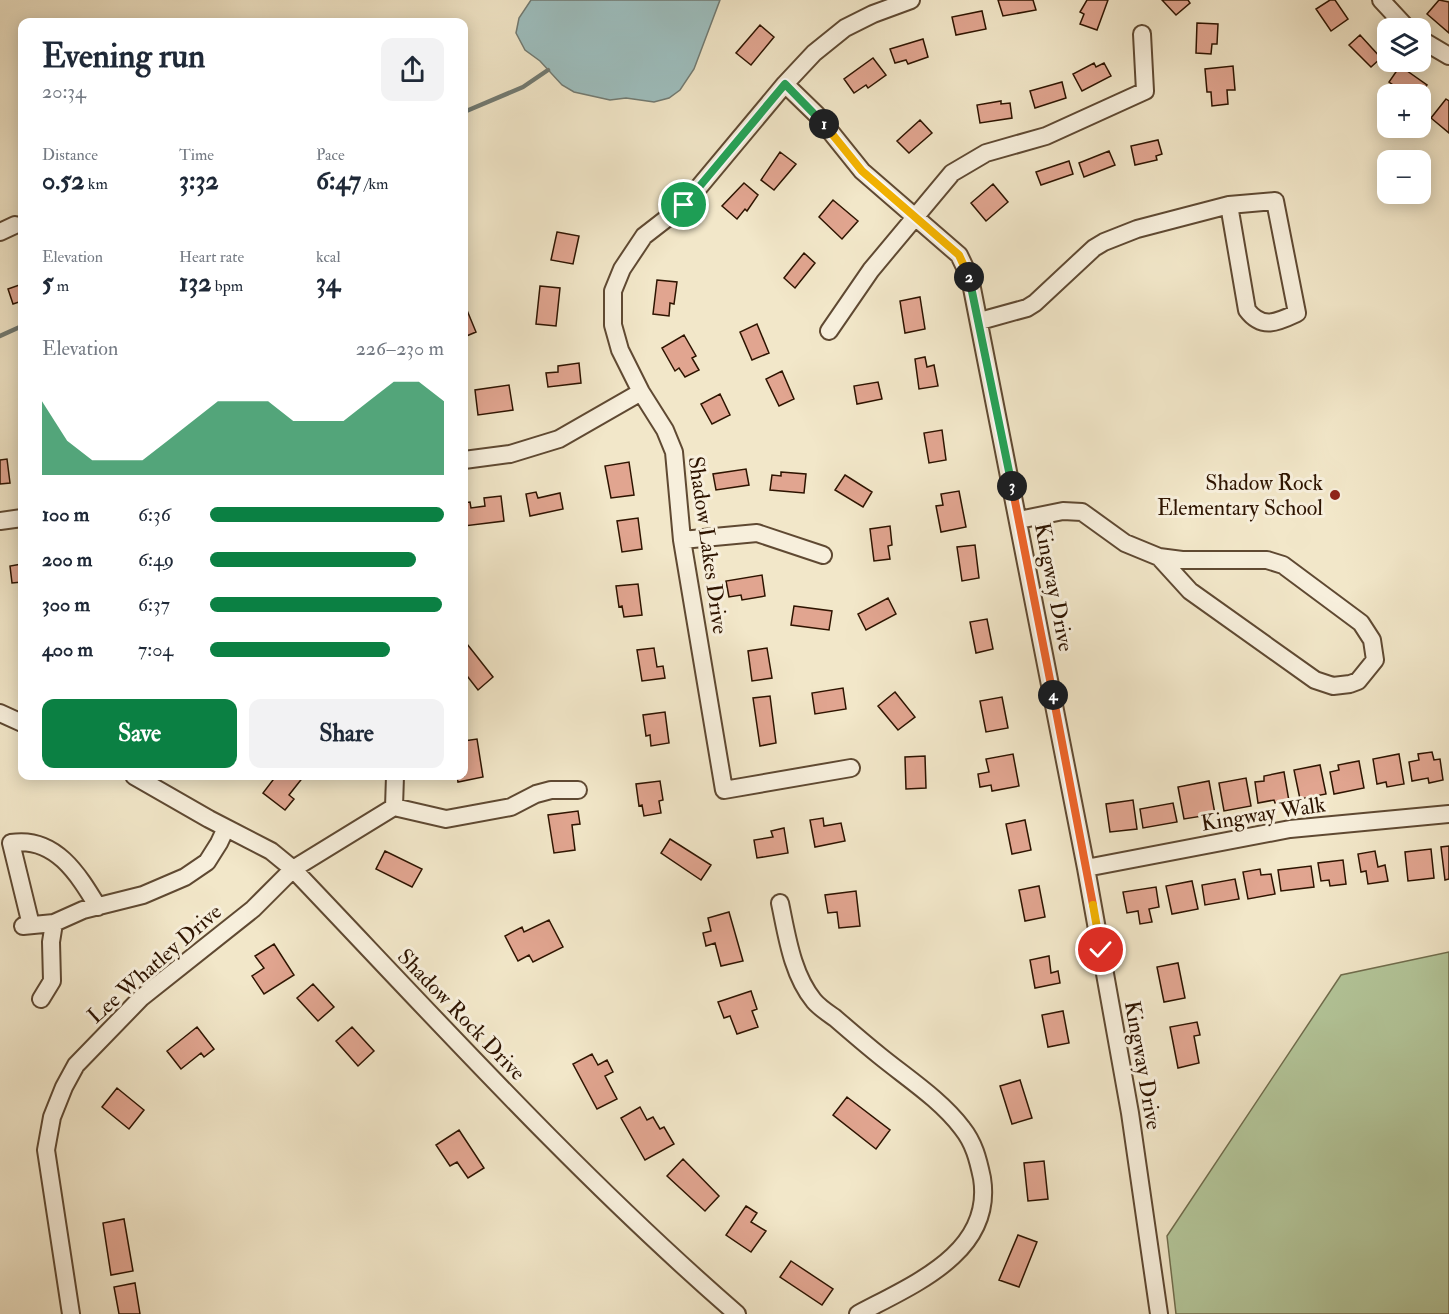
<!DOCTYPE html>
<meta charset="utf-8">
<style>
body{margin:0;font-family:"IM FELL Double Pica",serif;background:#f2f2f3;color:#1f2937;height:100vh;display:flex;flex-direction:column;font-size:22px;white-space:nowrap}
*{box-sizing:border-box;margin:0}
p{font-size:20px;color:#747a83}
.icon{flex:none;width:33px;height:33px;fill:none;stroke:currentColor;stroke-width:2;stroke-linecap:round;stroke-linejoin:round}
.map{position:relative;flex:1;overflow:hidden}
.sheet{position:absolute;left:18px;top:18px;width:450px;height:762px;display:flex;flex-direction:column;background:#fff;border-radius:12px;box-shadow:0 3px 15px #0003}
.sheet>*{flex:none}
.tools{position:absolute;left:1377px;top:18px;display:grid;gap:12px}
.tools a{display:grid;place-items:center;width:54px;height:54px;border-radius:12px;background:#fff;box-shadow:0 3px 15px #0003;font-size:30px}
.pin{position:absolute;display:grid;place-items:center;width:51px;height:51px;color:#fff;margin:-26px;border:3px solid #fff;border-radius:50%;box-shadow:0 2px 6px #0007}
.km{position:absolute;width:30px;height:30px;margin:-15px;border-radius:50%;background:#222;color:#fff;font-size:16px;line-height:30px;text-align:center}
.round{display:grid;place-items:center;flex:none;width:63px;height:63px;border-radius:12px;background:#f2f2f3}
.summary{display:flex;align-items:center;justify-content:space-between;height:102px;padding:0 24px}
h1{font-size:33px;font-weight:700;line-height:45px}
.figures{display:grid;grid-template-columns:repeat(3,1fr);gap:9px;height:102px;padding:6px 24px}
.figures div{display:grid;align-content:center}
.figures b{font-size:26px;font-weight:700}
.figures small{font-size:16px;font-weight:400}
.figures p{font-size:16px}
.chart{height:168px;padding:12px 24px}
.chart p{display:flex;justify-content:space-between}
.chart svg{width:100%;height:108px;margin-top:6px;fill:#0b8043;opacity:.7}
.primary-button{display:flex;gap:12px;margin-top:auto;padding:12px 24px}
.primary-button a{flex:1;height:69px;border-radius:12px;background:#0b8043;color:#fff;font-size:24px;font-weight:700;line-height:69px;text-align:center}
.primary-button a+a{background:#f2f2f3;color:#1f2937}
ul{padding:0 24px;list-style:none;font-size:20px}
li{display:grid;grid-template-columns:96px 72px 1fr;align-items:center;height:45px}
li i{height:15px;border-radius:8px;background:#0b8043}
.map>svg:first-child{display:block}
</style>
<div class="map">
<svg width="1449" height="1314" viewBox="0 0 1449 1314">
<rect width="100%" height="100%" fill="#f2e7c9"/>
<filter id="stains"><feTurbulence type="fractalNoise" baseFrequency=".00333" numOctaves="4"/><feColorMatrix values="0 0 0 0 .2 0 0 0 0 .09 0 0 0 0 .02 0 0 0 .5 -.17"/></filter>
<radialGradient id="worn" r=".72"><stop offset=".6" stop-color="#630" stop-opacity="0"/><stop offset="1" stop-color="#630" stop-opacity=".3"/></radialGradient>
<path fill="#b4c79b" stroke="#716e4e" stroke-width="1.5" d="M1449,952V1314H1176L1167,1236L1341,975Z"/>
<path fill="#9dbebe" stroke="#717a72" stroke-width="1.5" d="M531,0H720L694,69L680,90L669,98L654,102L626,98L610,100L574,92L562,85L540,61L525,50L516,33L519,18Z"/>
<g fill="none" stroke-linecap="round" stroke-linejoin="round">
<path stroke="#717a72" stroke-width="4.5" d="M464,112L523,87L548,70
M0,336L22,326"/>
</g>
<path fill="#e1a590" stroke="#2e1400" stroke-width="1.5" d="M998,0H1033L1036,10L1003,16Z
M1087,0H1108L1097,30L1080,24L1084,14L1080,12Z
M1162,0H1188L1190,3L1176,15Z
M1330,0H1335L1348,19L1331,31L1316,9Z
M1439,0L1449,2V33L1427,14Z
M982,11L986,29L956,35L952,17Z
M1197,23L1218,24L1217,44H1212L1211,54L1196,53Z
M760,25L774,37L751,65L736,53Z
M1360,35L1381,58L1371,67L1349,45Z
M923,39L928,57L908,64L906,60L895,63L890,49Z
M873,58L886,75L868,88L866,85L854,93L844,79Z
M1094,63L1096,67L1104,63L1111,76L1082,91L1073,74Z
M1233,66L1235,90H1227L1228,104L1212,106L1211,92H1207L1205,69Z
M1400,66L1427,85L1420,94H1406L1389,82Z
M1062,82L1066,98L1035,108L1030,91Z
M1446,99L1449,101V133L1431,118Z
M1001,101V104L1010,103L1012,118L980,123L977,105Z
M920,120L932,133L909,153L897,141Z
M1158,140L1162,154L1156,156L1157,160L1135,165L1131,146Z
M1109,151L1115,165L1084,177L1079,163Z
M780,152L796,164L774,190L761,180Z
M1069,161L1073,174L1041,185L1036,172Z
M744,183L758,195L747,211L745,209L737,219L722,206Z
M993,184L1008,202L986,221L971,203Z
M833,200L858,221L842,239L819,217Z
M557,232L579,236L573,264L551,260Z
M804,253L815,263L795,288L784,278Z
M657,280L677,282L674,304L670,303L669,316L653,314Z
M22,284V301L13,304L8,289Z
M540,286L560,288L556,326L536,324Z
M920,297L925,329L905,333L900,301Z
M464,303L476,332L464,337Z
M757,324L769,353L752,360L740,332Z
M684,335L696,356L692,358L699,370L685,377L679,368L675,371L662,348Z
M925,357L927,367L934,365L938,386L919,389L915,359Z
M579,363L581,383L548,387L546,373L558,372V366Z
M782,371L794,399L779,406L766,379Z
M878,382L882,399L857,404L854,386Z
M509,385L513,410L478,415L475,390Z
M720,394L730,415L712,424L701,404Z
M942,430L946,460L929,463L924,433Z
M7,459L10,483L0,484V460Z
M629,462L634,495L611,498L605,466Z
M746,469L749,485L716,490L713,474Z
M781,472L806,474L804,493L770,490L772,475L781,476Z
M845,475L872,492L863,507L835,490Z
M959,491L966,527L941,532L936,506L943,505L941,494Z
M536,492L538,498L560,493L563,509L530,516L526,494Z
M501,496L504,521L464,526V503L470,502L471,508L485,506L484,498Z
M638,518L642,549L622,552L617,521Z
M890,526L892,545L888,546L890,559L874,561L870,529Z
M975,545L979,578L962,581L957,547Z
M22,564V582L12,583L10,566Z
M762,575L765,596L742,600L741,595L729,597L726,581Z
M638,584L642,615L624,617L622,606L619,607L616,586Z
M888,598L896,614L866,630L858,614Z
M794,606L832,611L829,630L791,625Z
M987,619L993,649L976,653L970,622Z
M467,644L493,677L478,690L464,672V647Z
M654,648L657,667L663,666L665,678L642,681L637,650Z
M767,648L772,678L752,681L748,651Z
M843,688L846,709L815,714L812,693Z
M895,692L915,717L898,730L878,706Z
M770,696L776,743L760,746L753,698Z
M1002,697L1008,728L986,732L980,701Z
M665,712L669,743L651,746L650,735L646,736L643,715Z
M477,739L483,777L458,782L457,776H464V741Z
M1432,752L1434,760L1440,759L1443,780L1429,783L1428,778L1412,781L1409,762L1419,760L1418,754Z
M1013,754L1019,786L992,791L991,785L980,787L978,774L989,772L986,759Z
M1399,754L1404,784L1387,787L1386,782L1377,784L1373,759Z
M925,756L926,788L906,789L905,757Z
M1359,761L1364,788L1334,794L1330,772L1339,770L1338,765Z
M1320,765L1326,794L1300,799L1294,770Z
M1284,772L1289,801L1275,803L1274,800L1258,803L1255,782L1264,781V776Z
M276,776H304L289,795L294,799L285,810L263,793Z
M1246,778L1251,806L1224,811L1219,783Z
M660,781L663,800L659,801L661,813L644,816L642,805L639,806L636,784Z
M1209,781L1215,814L1184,819L1178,787Z
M1133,800L1137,829L1110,832L1106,804Z
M1173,803L1177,822L1143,828L1140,809Z
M578,811L580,824L572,825L575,850L554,853L548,815Z
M823,818L824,826L841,823L845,841L815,847L810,820Z
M1025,820L1031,850L1012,854L1006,824Z
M784,828L788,853L757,858L754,840L773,837L771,831Z
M670,839L711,865L701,880L661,853Z
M1449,846V879L1445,880L1441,847Z
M1431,849L1434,878L1408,881L1405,852Z
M385,851L422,869L412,887L376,869Z
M1375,851L1378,867L1385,865L1388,881L1368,884L1366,871L1361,872L1358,854Z
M1343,860L1346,884L1330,886L1329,880L1321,881L1318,863Z
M1311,866L1314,887L1281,891L1278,870Z
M1260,869L1261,875L1271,874L1275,894L1248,899L1243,872Z
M1235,879L1239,899L1205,905L1202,885Z
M1192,881L1198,909L1172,914L1166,886Z
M1039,886L1045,917L1025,921L1019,890Z
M1156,887L1159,907L1149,909L1152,922L1140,924L1138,911L1127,913L1123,892Z
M856,891L860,926L839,928L837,912L828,913L825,895Z
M729,912L743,961L721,966L715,943L706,946L703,933L711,931L708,918Z
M549,920L563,947L533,962L529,955L518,961L505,936L522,927L524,932Z
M274,944L294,975L264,994L252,976L264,968L255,956Z
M1049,956L1051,973L1058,971L1060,983L1035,988L1030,960Z
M1178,963L1185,998L1164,1002L1157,967Z
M313,984L334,1007L318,1021L297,998Z
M751,991L757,1009L752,1011L758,1027L737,1034L730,1016L724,1018L718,1002Z
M1063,1011L1069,1043L1048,1047L1042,1015Z
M1197,1022L1200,1035L1194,1036L1199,1063L1178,1068L1170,1027Z
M197,1027L214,1049L204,1057L201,1053L181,1069L167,1051Z
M352,1027L374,1051L358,1066L336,1041Z
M592,1054L598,1065L607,1060L613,1072L605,1076L617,1099L597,1109L573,1064Z
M1020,1080L1032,1118L1012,1124L1000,1086Z
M117,1088L144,1110L129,1129L102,1107Z
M847,1097L890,1130L876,1149L833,1115Z
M640,1107L647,1120L653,1117L660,1129L664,1127L674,1144L645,1160L621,1118Z
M459,1130L484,1168L468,1178L457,1162L450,1166L436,1145Z
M683,1159L719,1196L705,1211L667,1176Z
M1044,1161L1048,1199L1028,1201L1024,1163Z
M746,1206L757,1213L751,1222L766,1231L751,1252L726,1235Z
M124,1219L133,1271L111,1275L103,1223Z
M1018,1235L1037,1242L1019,1287L999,1280Z
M791,1261L833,1289L822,1305L780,1277Z
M135,1283L140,1314H119L114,1287Z"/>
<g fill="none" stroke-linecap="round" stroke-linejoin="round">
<defs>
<path id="minor" d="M1381,0L1407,28
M1420,39L1449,56
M785,84L817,115L862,171L959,255L970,278L1086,868L1130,1113L1159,1314
M0,232L15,225
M980,321L1027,308L1035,303L1094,248L1104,242L1137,229L1229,205L1275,201L1297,313C1278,322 1262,330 1247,310L1229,205
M829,331L871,270L952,173L986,153L1046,136L1145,91L1142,34
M464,460L510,454L559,439L641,392
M1019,520L1063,511L1082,512L1125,543L1159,557L1182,560H1267L1283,565L1361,623L1372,640L1375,660L1358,681L1350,684L1333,686L1315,680L1190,591L1159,557
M0,521L22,518
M682,540L757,533L823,555
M0,713L22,723
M851,768L724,790L682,540L674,452L665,430L641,392L620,350L613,325V291L622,269L644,236L684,205L785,84L814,53L845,28L873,14L911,0
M134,776L209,819L271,851L293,869C437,1020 579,1177 737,1314
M394,807L446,819L511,807L536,794L551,790H578
M1086,868L1290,829L1449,814
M780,903C787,936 792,974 814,1001C820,1008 828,1013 835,1018C850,1031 865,1044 880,1056C907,1078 941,1100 962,1128C974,1143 978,1159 982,1178C994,1253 912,1285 858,1314
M31,925L11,843C55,836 78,874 98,907
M23,926L54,923L83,910L143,895L185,877L207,862L219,843L226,828
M41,999L52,981L51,942L54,923
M71,1314L46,1150L52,1117L64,1087L76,1065L141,998L253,909L293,869L394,807L395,776"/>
</defs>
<use href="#minor" stroke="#5f4932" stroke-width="20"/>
<use href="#minor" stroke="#f7efdc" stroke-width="16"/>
</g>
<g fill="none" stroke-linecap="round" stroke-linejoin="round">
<defs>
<path id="split-1" d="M684,205L785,84L824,124"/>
<path id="split-2" d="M824,124L862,171L959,255L969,277"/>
<path id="split-3" d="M969,277L1012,486"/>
<path id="split-4" d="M1012,486L1053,695"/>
<path id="split-5" d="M1053,695L1093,905"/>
<path id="split-6" d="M1093,905L1101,950"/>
</defs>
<use href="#split-1" stroke="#fff" stroke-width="12"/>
<use href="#split-2" stroke="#fff" stroke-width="12"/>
<use href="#split-3" stroke="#fff" stroke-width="12"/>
<use href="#split-4" stroke="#fff" stroke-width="12"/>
<use href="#split-5" stroke="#fff" stroke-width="12"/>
<use href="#split-6" stroke="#fff" stroke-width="12"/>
<use href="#split-1" stroke="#22a559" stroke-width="8"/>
<use href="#split-2" stroke="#f5b400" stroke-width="8"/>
<use href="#split-3" stroke="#22a559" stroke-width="8"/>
<use href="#split-4" stroke="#f0652b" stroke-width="8"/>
<use href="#split-5" stroke="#f0652b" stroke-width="8"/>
<use href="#split-6" stroke="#f5b400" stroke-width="8"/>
</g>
<circle fill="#8f2418" stroke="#f7efdc" stroke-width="2" cx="1335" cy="495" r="6"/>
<g text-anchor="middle" stroke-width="6" stroke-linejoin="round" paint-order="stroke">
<g font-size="22" fill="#2e1400" stroke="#f7efdc" text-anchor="end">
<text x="1323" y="490">Shadow Rock<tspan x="1323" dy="25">Elementary School</tspan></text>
</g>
<g font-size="22" fill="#2e1400" stroke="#f7efdc">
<text transform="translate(709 545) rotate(82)" y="8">Shadow Lakes Drive</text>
<text transform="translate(1055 587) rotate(79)" y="8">Kingway Drive</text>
<text transform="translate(1263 813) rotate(-9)" y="8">Kingway Walk</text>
<text transform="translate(154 963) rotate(-41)" y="8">Lee Whatley Drive</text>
<text transform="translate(462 1014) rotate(46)" y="8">Shadow Rock Drive</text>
<text transform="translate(1144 1065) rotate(80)" y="8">Kingway Drive</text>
</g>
</g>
<rect width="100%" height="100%" filter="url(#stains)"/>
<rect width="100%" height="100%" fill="url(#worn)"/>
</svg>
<div class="tools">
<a><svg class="icon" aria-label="layers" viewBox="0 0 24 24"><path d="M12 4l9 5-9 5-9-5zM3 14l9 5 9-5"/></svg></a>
<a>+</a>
<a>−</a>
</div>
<div class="pin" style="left:684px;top:205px;background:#1e9e55"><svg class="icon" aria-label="arrive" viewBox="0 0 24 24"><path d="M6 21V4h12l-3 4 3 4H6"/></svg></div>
<div class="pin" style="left:1101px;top:950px;background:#d93025"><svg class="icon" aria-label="check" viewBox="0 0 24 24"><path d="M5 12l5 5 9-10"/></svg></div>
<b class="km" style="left:824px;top:124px">1</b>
<b class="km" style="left:969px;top:277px">2</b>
<b class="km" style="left:1012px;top:486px">3</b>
<b class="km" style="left:1053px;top:695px">4</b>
<section class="sheet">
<div class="summary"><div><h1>Evening run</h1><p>20:34</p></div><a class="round"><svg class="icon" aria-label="share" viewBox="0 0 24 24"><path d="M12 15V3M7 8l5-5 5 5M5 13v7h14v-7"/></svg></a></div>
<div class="figures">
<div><p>Distance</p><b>0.52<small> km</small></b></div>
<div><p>Time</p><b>3:32</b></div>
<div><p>Pace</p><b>6:47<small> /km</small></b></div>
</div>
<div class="figures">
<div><p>Elevation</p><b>5<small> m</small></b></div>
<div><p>Heart rate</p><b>132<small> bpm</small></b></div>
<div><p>kcal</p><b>34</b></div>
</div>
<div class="chart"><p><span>Elevation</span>226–230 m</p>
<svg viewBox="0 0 160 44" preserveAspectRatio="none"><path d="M0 44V14L10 30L20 38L30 38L40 38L50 30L60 22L70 14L80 14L90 14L100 22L110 22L120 22L130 14L140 6L150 6L160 14V44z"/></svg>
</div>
<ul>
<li><b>100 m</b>6:36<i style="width:100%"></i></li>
<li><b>200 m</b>6:49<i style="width:88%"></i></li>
<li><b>300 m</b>6:37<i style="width:99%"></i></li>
<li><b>400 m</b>7:04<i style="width:77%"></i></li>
</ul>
<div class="primary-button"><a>Save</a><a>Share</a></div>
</section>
</div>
